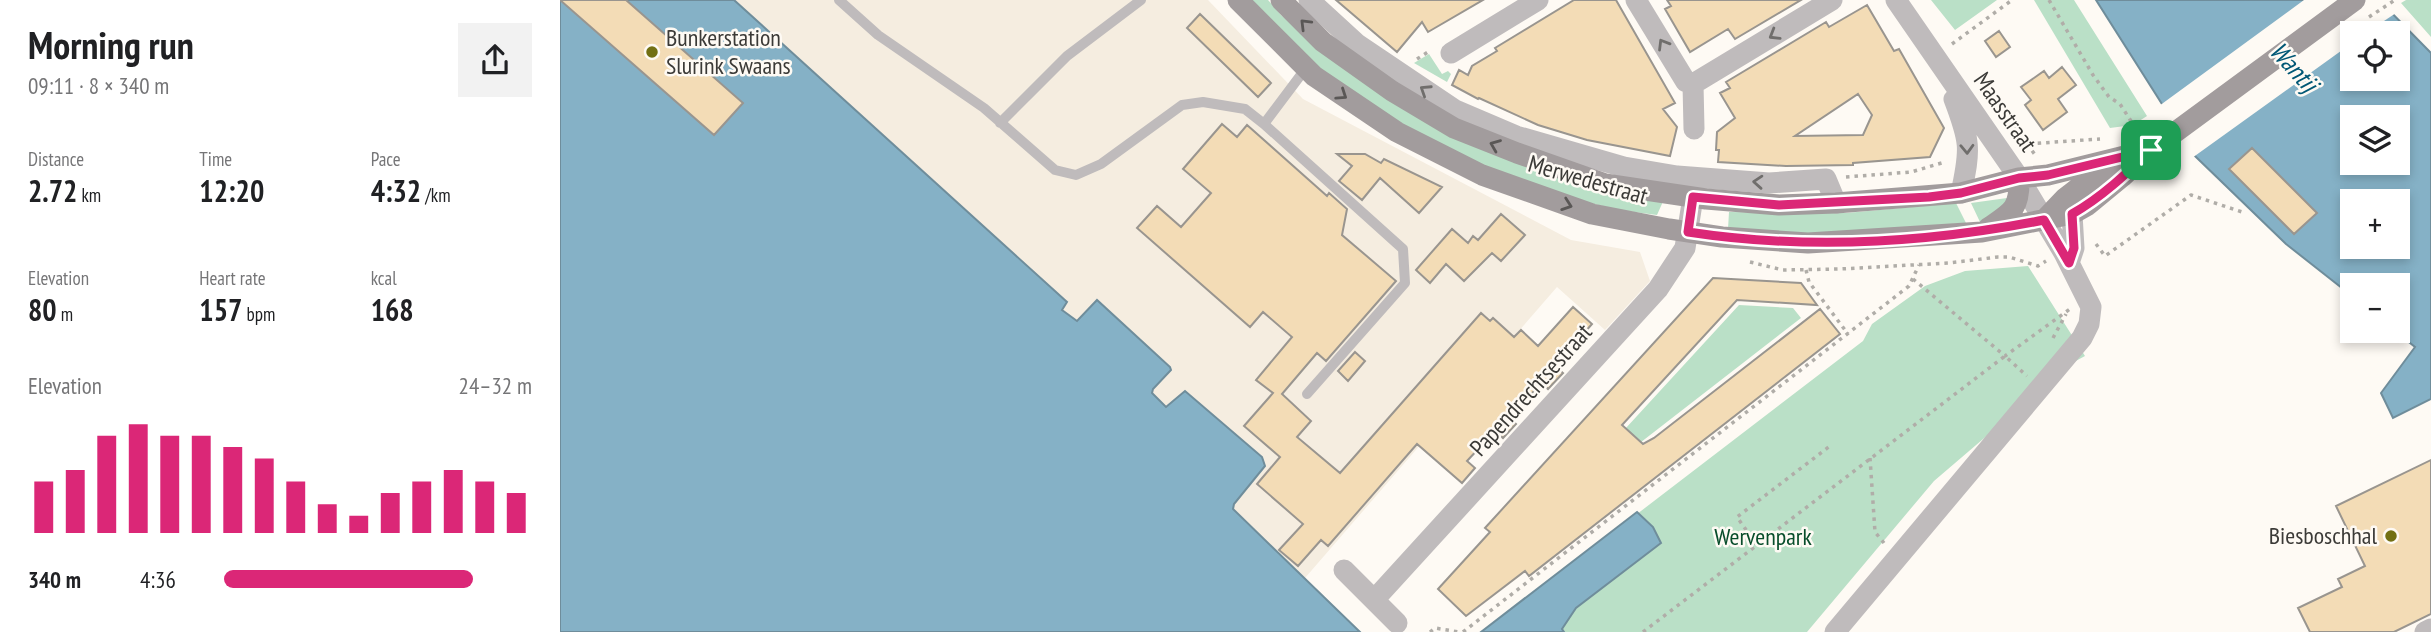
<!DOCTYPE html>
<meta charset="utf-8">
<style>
body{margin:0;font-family:"PT Sans Narrow",sans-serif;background:#f2f2f2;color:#202124;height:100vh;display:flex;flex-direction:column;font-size:26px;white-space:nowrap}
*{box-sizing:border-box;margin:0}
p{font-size:23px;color:#757577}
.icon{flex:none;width:38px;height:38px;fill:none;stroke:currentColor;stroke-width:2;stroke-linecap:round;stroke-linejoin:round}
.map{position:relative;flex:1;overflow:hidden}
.side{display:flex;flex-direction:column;background:#fff;width:560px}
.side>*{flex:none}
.controls{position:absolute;left:1780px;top:21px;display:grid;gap:14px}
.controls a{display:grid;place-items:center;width:70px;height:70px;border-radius:0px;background:#fff;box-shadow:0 4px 10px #0003;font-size:35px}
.pin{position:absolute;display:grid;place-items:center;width:60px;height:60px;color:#fff;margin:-30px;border-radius:14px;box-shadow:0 4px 10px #0006}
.round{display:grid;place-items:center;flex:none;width:74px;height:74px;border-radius:0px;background:#f2f2f2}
.overview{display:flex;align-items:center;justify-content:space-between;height:119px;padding:0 28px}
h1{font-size:38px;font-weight:700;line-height:52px}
.figures{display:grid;grid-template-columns:repeat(3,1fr);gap:10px;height:119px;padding:7px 28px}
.figures div{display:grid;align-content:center}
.figures b{font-size:30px;font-weight:700}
.figures small{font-size:19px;font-weight:400}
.figures p{font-size:19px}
.chart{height:196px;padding:14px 28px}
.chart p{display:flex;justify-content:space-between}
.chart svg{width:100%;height:126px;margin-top:7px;stroke:#db2777;stroke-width:6}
ul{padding:0 28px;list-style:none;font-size:23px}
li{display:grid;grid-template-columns:112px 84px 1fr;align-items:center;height:52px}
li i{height:18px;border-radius:9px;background:#db2777}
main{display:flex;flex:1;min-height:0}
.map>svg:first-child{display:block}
</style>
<main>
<section class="side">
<div class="overview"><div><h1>Morning run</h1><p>09:11 · 8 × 340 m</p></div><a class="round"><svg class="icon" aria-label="share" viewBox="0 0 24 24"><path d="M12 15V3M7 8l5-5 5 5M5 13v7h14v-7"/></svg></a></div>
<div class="figures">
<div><p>Distance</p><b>2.72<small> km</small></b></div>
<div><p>Time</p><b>12:20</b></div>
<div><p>Pace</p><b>4:32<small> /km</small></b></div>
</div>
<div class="figures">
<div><p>Elevation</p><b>80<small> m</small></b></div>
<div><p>Heart rate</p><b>157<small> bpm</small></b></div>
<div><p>kcal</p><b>168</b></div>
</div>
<div class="chart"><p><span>Elevation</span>24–32 m</p>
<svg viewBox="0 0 160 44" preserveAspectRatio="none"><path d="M5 44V26M15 44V22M25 44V10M35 44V6M45 44V10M55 44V10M65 44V14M75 44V18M85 44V26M95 44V34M105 44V38M115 44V30M125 44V26M135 44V22M145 44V26M155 44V30"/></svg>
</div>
<ul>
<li><b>340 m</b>4:36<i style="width:81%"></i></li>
</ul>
</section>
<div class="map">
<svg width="1871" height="632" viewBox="0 0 1871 632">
<rect width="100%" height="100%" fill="#fefaf4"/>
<path fill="#f5ede0" d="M65,0H648L743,99L1011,240L1080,252L1090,281L1045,330L997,287L745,578Z"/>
<path fill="#bae0c7" d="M684,0H708L721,15L777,61L838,105L1105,197L1097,215L1059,210L1018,200L955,179L853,134L750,64Z
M1371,0H1437L1395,30Z
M1474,0H1514L1587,116L1573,125L1550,128Z
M1846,0H1871V37L1841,3Z
M869,54L882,74L888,71L891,74L887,82L854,63Z
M1447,198L1449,202L1420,222L1411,203Z
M1396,203L1406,223L1254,234L1168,229L1169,212L1286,213Z
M1468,266L1525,356L1512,363L1374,481L1247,632H970L953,609L1303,341L1312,324L1365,286L1405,271Z
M1179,305L1233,308L1241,318L1027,484L1020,478Z"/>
<path fill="#85b1c6" stroke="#6f8d9b" stroke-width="2" fill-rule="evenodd" d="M0,0H174L507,302L502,310L517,321L537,300L610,367L611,370L593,389L592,393L606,407L625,391L702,457L705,466L674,504L673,509L800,632H0Z
M1536,0H1819L1871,53V399L1833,418L1821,393L1855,347L1835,331H1838V285H1792V296L1726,244L1635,156ZM1792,33H1838V79H1792ZM1792,117H1838V163H1792ZM1792,201H1838V247H1792Z
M1077,512L1093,527L1101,543L1016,608L1002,629L1004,632H921Z"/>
<path fill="#fefaf4" d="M1744,0H1824L1836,13L1806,33H1792V43L1632,158L1599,106Z"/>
<path fill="#f3dcb6" stroke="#99958f" stroke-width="2" fill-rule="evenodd" d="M0,0H66L183,103L154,135Z
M776,0H923L868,32L862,22L837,52Z
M1014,0H1056L1115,103L1103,109L1117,127L1110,156L1027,140L978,125L919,98L918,99L892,85L899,70L908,75L912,66L937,51L935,48Z
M1107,0H1241L1175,39L1168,29L1130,52L1105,9L1111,6Z
M1307,5L1334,51L1339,49L1384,128L1370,157L1293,163V165L1226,166L1158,162L1159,150H1156L1157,132L1175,118L1160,93L1170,88L1166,82L1266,22L1269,27ZM1298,94L1312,115L1303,135L1235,136Z
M640,14L711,83L698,97L627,28Z
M1439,31L1450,47L1436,57L1425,41Z
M1502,67L1516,85L1498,99L1507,112L1483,130L1465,105L1471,100L1461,87L1484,71L1489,78Z
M662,124L677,137L687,125L767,196L769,193L787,209L782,235L836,281L766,361L757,353L722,394L751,421L737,437L780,473L921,313L930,321L933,318L954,337L961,330L978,346L1013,307L1032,324L1018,340L1015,338L991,363L1003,373L988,389L981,383L950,418L956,424L943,438L935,431L907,461L915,468L902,483L857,444L768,546L761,540L738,566L719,550L743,524L697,484L720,457L684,426L713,393L696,380L732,337L703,312L690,327L577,228L597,206L621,227L651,193L623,169Z
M1692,148L1757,213L1734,234L1669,169Z
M777,154H805L821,163L824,159L882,187L859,213L820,178L802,200L779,181L792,166Z
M941,214L965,235L941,261L932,253L904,281L886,264L870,283L856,270L892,229L908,243L913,236L918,240Z
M1153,278L1241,283L1257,305L1177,300L1062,425L1083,444L1094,438L1260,309L1280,334L969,576L965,571L906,616L878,589L930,532L925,528Z
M795,352L805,361L788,381L778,371Z
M1871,460V614L1834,632H1750L1738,608L1782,587L1778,579L1805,566L1776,506Z"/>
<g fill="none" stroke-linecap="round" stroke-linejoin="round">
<path stroke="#b0ada8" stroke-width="3.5" stroke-dasharray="3.5 5" stroke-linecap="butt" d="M1489,0L1533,75L1549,97L1560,104L1578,132
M1809,17L1835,0
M1392,44L1452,0
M857,59L871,50
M1443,115L1463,138
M1456,141L1463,138L1467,144L1540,139
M1467,144L1476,156
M1286,177L1351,172L1385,162
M1536,244L1545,256L1631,195L1682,212
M1190,262L1223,270L1280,269L1388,263L1438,257H1449L1478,266L1486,261
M1246,270L1249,282L1288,334
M1353,279L1445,356L1510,309
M1493,338L1506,314
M1310,458L1315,532L1324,543
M1196,544L1177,517L1270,446
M870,632L875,628L899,632
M903,632L1349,286L1359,265
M1083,632L1445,356L1467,376"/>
<path stroke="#bfbbbc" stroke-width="10" d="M279,0L318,35L424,108L495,170L516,175L541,164L622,105L643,102L685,109L704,124L843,249L845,283L747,394
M440,123L507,56L581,0
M704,124L746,68"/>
<path stroke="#bfbbbc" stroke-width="21" d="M749,0L797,44L895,110L956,136L1064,167L1117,176L1209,183L1266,179L1276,203
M1076,0L1126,82L1133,84
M891,53L978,0
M1133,84L1272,0
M1133,84L1134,129
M1394,99C1410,141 1411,148 1401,193
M1509,263L1514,248L1512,214
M784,570L837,623
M814,600L1098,289L1125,248L1133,197
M1275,632L1522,338L1529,324L1531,307L1504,253L1459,178L1336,0
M1865,632L1871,629"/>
<path stroke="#a29c9d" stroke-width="21" d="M678,0L754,76L837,132L922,175L1032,214L1109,229L1162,237L1248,243L1422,232L1512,214L1528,205L1562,177L1591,150L1795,0
M721,0L763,42L832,91L894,128L957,153L1045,184L1146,199L1219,205L1276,203L1401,193L1459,178L1488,175L1589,150
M1484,220L1505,198L1549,164
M1428,228C1452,212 1460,209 1459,178"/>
</g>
<defs><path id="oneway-chevron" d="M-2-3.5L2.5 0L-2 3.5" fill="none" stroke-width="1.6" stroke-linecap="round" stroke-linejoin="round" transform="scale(1.75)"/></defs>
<g stroke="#5a5756">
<use href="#oneway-chevron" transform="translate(745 24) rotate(-135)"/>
<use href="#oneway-chevron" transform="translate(782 95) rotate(34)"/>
<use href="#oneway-chevron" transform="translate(935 145) rotate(-158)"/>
<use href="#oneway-chevron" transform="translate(1007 205) rotate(19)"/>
</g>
<g stroke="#706e6c">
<use href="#oneway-chevron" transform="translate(1214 35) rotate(149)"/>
<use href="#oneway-chevron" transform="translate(1103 44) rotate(-121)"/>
<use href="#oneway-chevron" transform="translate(865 90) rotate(-147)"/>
<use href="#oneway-chevron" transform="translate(1407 149) rotate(88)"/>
<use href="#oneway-chevron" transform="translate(1198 182) rotate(-176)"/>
</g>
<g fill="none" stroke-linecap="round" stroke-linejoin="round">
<defs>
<path id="route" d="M1591,150C1566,174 1542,197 1512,214L1514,248L1509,263L1484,220C1368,243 1246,250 1128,232L1133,197L1219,205L1369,197L1401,193L1459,178L1488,175Z"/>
</defs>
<use href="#route" stroke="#fff" stroke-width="14"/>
<use href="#route" stroke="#db2777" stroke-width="9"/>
</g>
<g fill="#727013" stroke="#fefaf4" stroke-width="2.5">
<circle cx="92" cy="52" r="7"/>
<circle cx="1831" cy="536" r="7"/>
</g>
<g text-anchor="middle" stroke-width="5" stroke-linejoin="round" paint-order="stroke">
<g font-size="24" fill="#3b3a37" stroke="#fefaf4" text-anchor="start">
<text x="106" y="46">Bunkerstation<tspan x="106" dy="28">Slurink Swaans</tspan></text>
<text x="1817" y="544" text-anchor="end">Biesboschhal</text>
</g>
<g font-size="24" fill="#3b3a37" stroke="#fefaf4">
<text transform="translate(1445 112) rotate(55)" y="8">Maasstraat</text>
<text transform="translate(1028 180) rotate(16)" y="8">Merwedestraat</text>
<text transform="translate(971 390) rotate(-48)" y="8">Papendrechtsestraat</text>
</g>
<g font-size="24" fill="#084d2b" stroke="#fefaf4">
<text x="1203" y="545">Wervenpark</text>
</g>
<g font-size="26" font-style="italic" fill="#005775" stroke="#fefaf4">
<text transform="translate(1734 67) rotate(48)" y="9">Wantij</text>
</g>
</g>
</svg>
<div class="controls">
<a><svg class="icon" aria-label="locate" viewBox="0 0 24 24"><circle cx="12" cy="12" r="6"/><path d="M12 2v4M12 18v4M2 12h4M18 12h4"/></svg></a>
<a><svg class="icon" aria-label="layers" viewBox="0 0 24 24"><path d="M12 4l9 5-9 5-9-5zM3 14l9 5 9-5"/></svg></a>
<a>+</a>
<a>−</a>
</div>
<div class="pin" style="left:1591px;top:150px;background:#1e9e55"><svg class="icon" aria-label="arrive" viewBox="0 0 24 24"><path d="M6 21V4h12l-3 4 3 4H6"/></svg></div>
</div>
</main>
